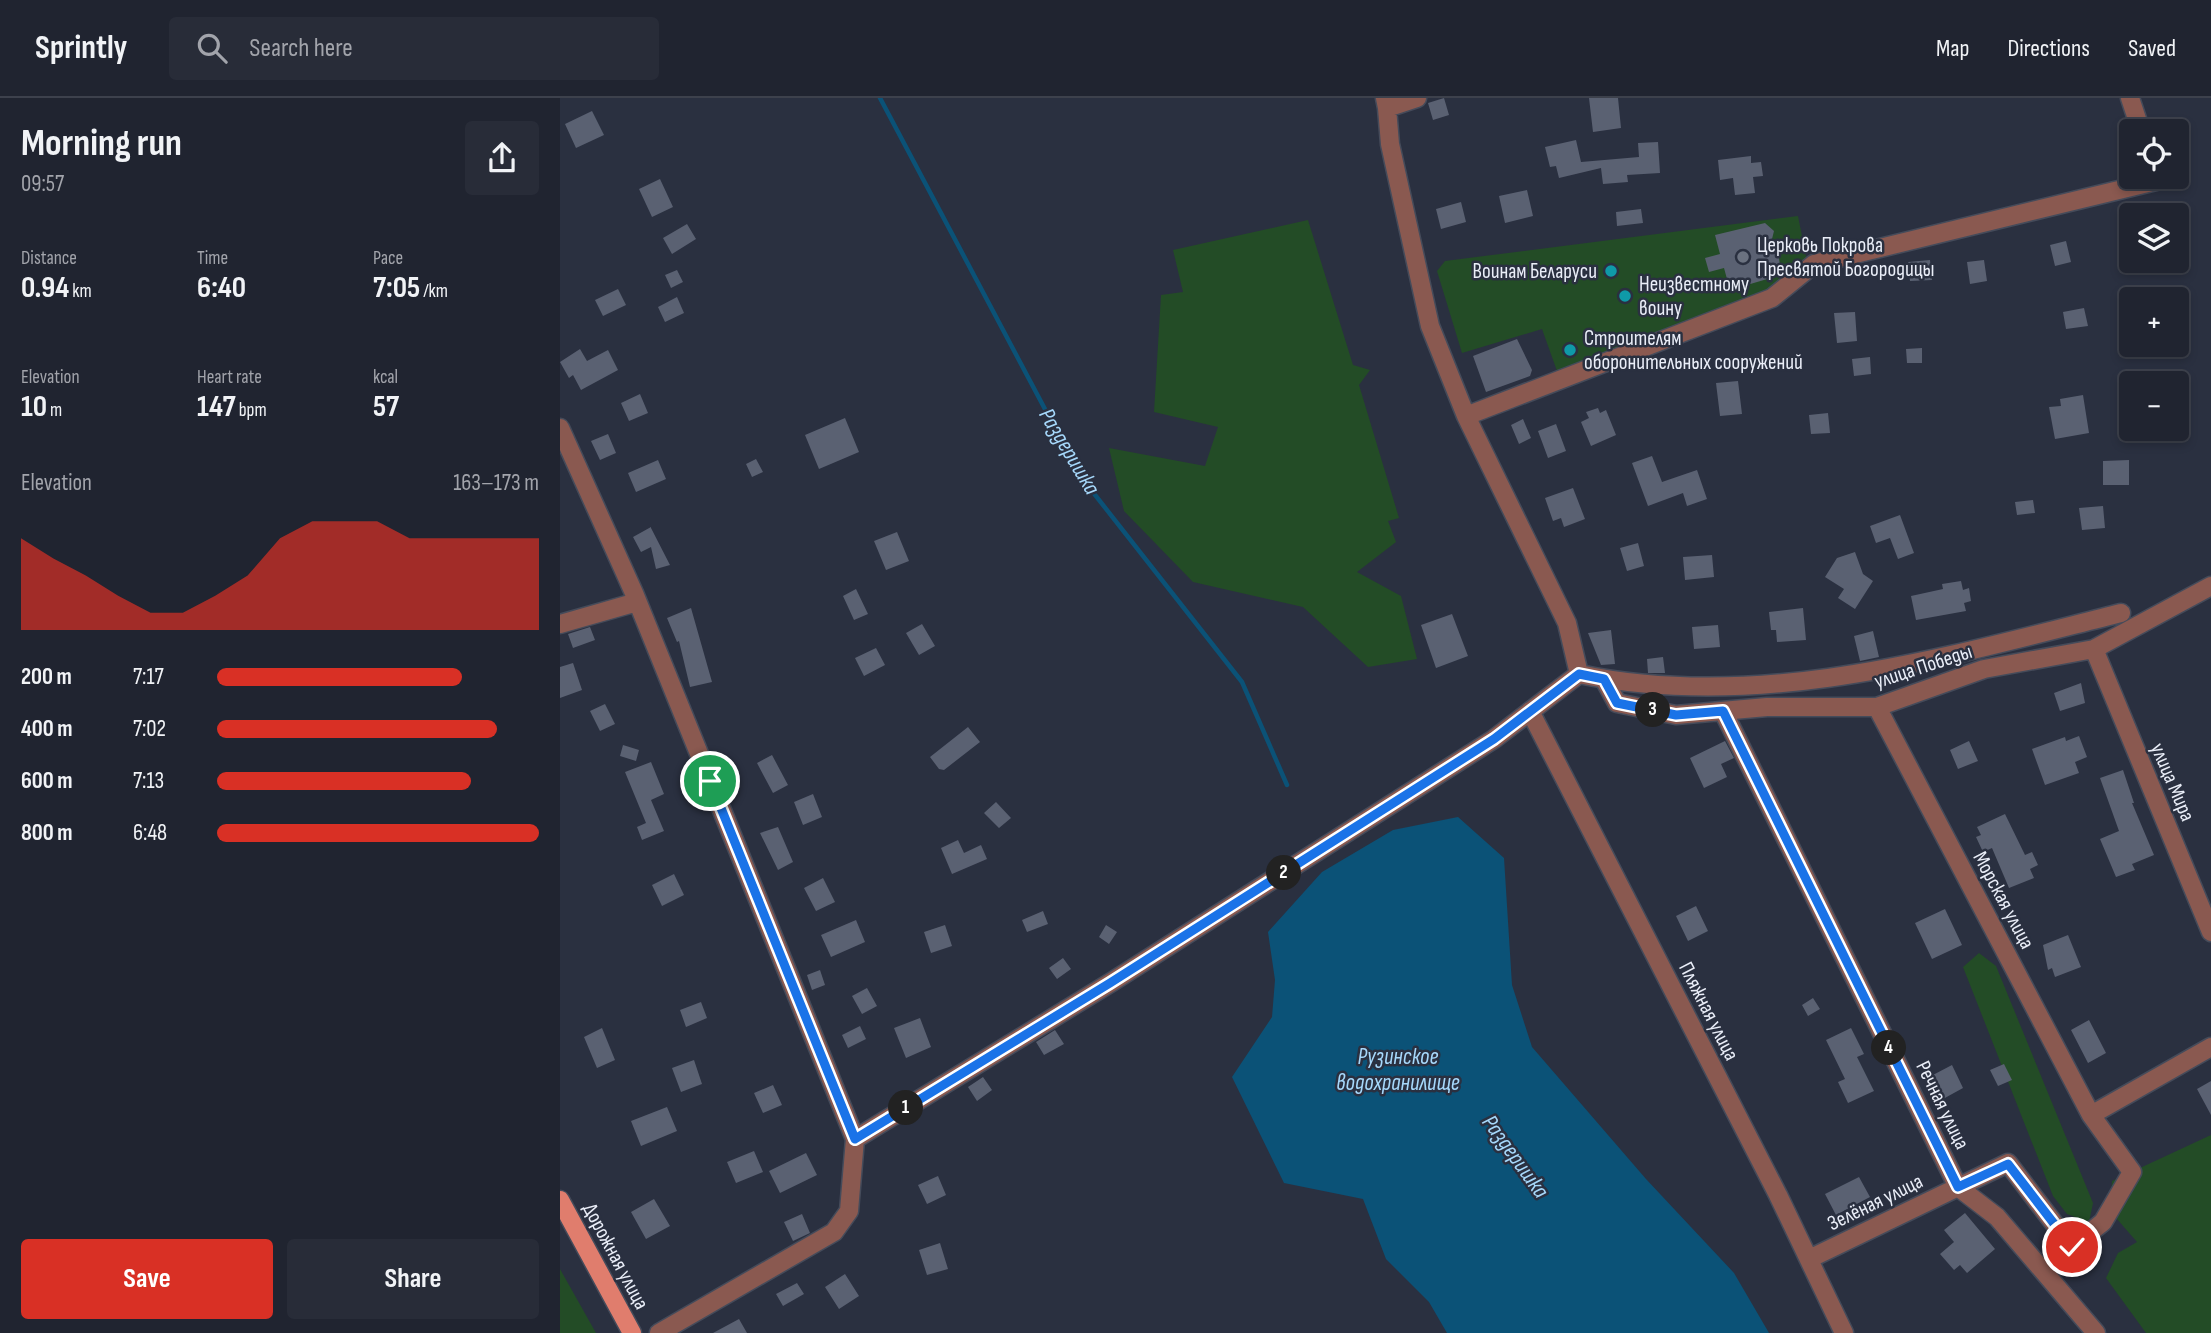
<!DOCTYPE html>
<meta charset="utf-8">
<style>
body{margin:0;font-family:"Sofia Sans Condensed",sans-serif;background:#282c38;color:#f1f3f6;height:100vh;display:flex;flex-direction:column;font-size:26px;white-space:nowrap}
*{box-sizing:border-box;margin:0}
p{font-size:23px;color:#a2a4ab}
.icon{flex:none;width:38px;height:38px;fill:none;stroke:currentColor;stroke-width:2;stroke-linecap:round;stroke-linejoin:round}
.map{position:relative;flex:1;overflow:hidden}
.details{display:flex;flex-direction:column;background:#202430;width:560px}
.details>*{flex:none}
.controls{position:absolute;left:1559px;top:21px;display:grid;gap:14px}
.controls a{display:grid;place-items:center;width:70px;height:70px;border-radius:7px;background:#202430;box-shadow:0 4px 10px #0003,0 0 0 2px #3d414c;font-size:35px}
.pin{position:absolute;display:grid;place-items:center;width:60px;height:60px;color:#fff;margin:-30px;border:4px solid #fff;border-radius:50%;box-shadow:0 2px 7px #0007}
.km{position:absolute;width:35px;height:35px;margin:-18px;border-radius:50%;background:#222;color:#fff;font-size:19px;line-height:35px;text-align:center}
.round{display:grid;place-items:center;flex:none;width:74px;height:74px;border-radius:7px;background:#282c38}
.headline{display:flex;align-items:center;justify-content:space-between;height:119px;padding:0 21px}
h1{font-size:38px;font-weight:700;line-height:52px}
.stats{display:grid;grid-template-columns:repeat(3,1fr);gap:10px;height:119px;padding:7px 21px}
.stats div{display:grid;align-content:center}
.stats b{font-size:30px;font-weight:700}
.stats small{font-size:19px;font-weight:400}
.stats p{font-size:19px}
.chart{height:196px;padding:14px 21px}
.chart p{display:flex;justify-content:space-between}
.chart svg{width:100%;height:126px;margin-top:7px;fill:#d93025;opacity:.7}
.action{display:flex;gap:14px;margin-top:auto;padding:14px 21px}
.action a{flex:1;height:80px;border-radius:7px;background:#d93025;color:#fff;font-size:28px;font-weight:700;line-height:80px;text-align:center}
.action a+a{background:#282c38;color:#f1f3f6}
ul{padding:0 21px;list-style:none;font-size:23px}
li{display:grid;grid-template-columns:112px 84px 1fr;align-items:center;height:52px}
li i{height:18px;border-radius:9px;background:#d93025}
header{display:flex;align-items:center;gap:42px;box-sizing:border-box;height:98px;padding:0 35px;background:#202430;border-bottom:2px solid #3d414c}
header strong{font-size:33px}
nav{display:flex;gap:38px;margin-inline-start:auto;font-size:24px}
.search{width:490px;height:63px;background:#282c38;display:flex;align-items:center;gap:18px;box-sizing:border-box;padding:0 24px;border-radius:7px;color:#a2a4ab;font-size:26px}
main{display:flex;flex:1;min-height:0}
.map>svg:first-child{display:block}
</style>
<header>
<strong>Sprintly</strong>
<div class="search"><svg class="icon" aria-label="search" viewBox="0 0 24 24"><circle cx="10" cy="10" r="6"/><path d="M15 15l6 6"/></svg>Search here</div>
<nav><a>Map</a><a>Directions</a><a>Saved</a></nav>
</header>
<main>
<section class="details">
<div class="headline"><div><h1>Morning run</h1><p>09:57</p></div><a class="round"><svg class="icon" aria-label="share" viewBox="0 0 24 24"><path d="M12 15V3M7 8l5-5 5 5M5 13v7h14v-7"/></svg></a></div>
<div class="stats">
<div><p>Distance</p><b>0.94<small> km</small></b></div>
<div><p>Time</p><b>6:40</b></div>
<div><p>Pace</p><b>7:05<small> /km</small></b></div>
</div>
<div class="stats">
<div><p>Elevation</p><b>10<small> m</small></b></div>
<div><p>Heart rate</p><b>147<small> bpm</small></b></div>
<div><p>kcal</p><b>57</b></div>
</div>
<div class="chart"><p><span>Elevation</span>163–173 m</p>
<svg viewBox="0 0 160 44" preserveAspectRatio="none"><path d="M0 44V12L10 19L20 25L30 32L40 38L50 38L60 32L70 25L80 12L90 6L100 6L110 6L120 12L130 12L140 12L150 12L160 12V44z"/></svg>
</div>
<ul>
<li><b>200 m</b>7:17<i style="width:76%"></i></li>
<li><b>400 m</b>7:02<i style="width:87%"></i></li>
<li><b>600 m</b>7:13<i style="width:79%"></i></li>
<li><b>800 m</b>6:48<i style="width:100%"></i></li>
</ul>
<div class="action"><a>Save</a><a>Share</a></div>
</section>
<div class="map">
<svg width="1651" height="1235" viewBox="0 0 1651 1235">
<rect width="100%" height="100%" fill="#2a3040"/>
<path fill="#234c26" d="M1238,118L1247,163L1212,195L997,273L982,231L902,255L877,173L885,163Z
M748,122L793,267L810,272L799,287L839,420L828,423L836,444L797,474L841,498L857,561L808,569L743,509L633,484L564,413L549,350L645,368L658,329L594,314L601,197L623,194L613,152Z
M1419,855L1436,868L1533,1105L1529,1124L1507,1116L1493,1098L1403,869Z
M1651,1037V1235H1586L1546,1180L1558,1155L1577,1144L1550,1113L1552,1083Z
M0,1171L36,1235H0Z"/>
<path fill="#0b5277" d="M898,719L944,760L952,887L972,949L1086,1081L1174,1175L1209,1235H887L869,1204L826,1161L803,1101L724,1085L672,979L712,919L715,882L708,834L762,774L833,732Z"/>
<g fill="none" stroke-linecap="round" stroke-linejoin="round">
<path stroke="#0b5277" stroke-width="4.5" d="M320,0L521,379L682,584L727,687"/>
</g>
<path fill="#5a6172" d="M884,0L889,17L873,22L868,5Z
M1029,0H1058L1061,30L1033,34Z
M32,13L44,37L16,50L5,26Z
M1016,42L1021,64L1079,59L1078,45L1098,44L1100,75L1067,77L1068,84L1043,86L1041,70L999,80L996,68L990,69L985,49Z
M1191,58V65L1201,64L1203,78L1193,79L1195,95L1175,97L1173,80L1160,82L1158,62Z
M100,81L113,109L92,119L79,91Z
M967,92L973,118L945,125L939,98Z
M901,104L906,124L881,131L876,111Z
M1081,111L1083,125L1057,128L1056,114Z
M1205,125L1214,133L1212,141L1218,151L1221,177L1170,192L1164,170L1149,174L1145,160L1160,156L1155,137Z
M127,126L136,141L112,156L103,140Z
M1506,143L1511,164L1495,168L1490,147Z
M1370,162L1372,182L1350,183L1348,164Z
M1424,162L1427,183L1410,186L1407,164Z
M117,172L123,184L111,190L105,177Z
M58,191L66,207L43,218L35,202Z
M117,199L124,215L105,224L98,209Z
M1524,210L1528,228L1506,231L1503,214Z
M1295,214L1297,243L1277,245L1274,215Z
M957,241L972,272L970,278L926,294L913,258Z
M1362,250V265H1347L1346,251Z
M20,251L27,263L48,252L58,272L21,292L13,277L9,280L0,264Z
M1310,259L1311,276L1294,278L1292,261Z
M1178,283L1182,316L1160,318L1156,285Z
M80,296L88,315L69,323L61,305Z
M1523,297L1529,335L1495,341L1489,309L1501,308L1500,301Z
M1038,310L1040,315L1046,312L1056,337L1031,348L1021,324L1029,320L1026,314Z
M1268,315L1270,335L1251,336L1249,317Z
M285,320L299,354L259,371L245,337Z
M963,321L971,340L959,346L951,327Z
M996,326L1006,353L988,360L978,333Z
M48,336L56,355L40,362L31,343Z
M1092,358L1102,384L1137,372L1147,401L1127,408L1123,395L1088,408L1072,365Z
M196,361L203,374L192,379L186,366Z
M98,362L106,381L76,394L68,375Z
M1569,362V387H1543V363Z
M1013,390L1025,421L1004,429L1001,420L993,423L985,400Z
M1473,402L1475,415L1457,417L1455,404Z
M1543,408L1545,430L1522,432L1519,410Z
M1340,417L1354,455L1338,461L1330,440L1316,445L1310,428Z
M91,429V430L110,467L96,471L91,449L81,454L73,439Z
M337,434L349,463L326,472L314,443Z
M1078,445L1084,468L1067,473L1060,450Z
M1295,454L1303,476L1313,483L1295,511L1278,500L1284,491L1265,479L1277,460Z
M1152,457L1154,479L1125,482L1123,459Z
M1401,483L1403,492L1409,490L1411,503L1404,505L1406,513L1356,522L1351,498L1383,491L1382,486Z
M296,491L308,516L294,522L283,498Z
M131,510L152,584L130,589L119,543L117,544L107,520Z
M1243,510L1246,542L1217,544L1216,532H1211L1209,514Z
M892,516L908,558L876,570L861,527Z
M362,526L375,548L359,557L346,535Z
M1158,527L1160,549L1134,551L1132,529Z
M30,529L35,542L13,550L8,536Z
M1051,532L1055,566L1041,567L1028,535Z
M1313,533L1319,559L1300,563L1294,538Z
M316,550L325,567L304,578L295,560Z
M1103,559L1105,575H1088L1087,561Z
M13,565L22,592L0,600V569Z
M1521,585L1525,605L1500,613L1494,595Z
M45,606L55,626L40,633L30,613Z
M408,629L420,644L384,672L379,671L370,659Z
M1519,638L1527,659L1515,664L1519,675L1485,687L1472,651L1505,639L1506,643Z
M1165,643L1174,660L1161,666L1167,679L1144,690L1130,660Z
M1409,643L1418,663L1398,671L1390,652Z
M63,647L79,652L76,663L60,658Z
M212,657L228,687L213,695L197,665Z
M91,664L104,696L91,702L104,733L82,742L77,729L86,725L65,674Z
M1563,672L1574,705H1572L1594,757L1572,766L1575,772L1556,779L1540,741L1559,733L1540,680Z
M253,696L262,719L243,727L234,704Z
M436,704L451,720L439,730L424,715Z
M1445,716L1465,757L1472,754L1478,767L1470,771L1474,780L1449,790L1432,750L1423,754L1416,739L1421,737L1417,729Z
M218,729L233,764L218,772L200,735Z
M398,742L404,755L421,747L427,761L392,776L381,750Z
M114,776L124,797L102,808L92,787Z
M263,780L275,804L256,813L244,790Z
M1136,808L1148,833L1128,843L1116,818Z
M1385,811L1402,847L1372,861L1355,825Z
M483,813L488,826L467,834L462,822Z
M296,822L305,844L271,859L261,837Z
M385,827L392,848L371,855L364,834Z
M546,827L557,834L549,846L539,839Z
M1508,837L1521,869L1495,879L1492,870L1488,872L1483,847Z
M503,860L511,871L497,881L489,870Z
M260,872L265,887L252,892L247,877Z
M307,890L317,908L302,916L292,898Z
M1253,900L1260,911L1248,918L1242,907Z
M141,904L147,920L126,929L120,912Z
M360,920L371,949L346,960L334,930Z
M1529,922L1546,955L1528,965L1511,932Z
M300,928L306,941L288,950L282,937Z
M42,930L55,962L37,970L24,939Z
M1291,930L1304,956L1297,959L1314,993L1288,1005L1278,984L1285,981L1266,942Z
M495,932L504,946L484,957L476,944Z
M134,962L142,986L121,994L112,970Z
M1444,966L1452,982L1438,988L1430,972Z
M1392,967L1403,990L1383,1001L1371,978Z
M423,979L432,992L417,1003L408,989Z
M1651,983V1017L1637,991Z
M213,987L222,1007L203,1015L194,995Z
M107,1009L117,1033L81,1048L71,1023Z
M194,1053L203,1074L176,1085L167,1064Z
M246,1055L257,1077L220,1095L209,1073Z
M378,1078L386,1097L367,1106L358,1087Z
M1299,1079L1310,1099L1276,1117L1265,1096Z
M94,1101L110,1128L86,1141L71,1114Z
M1405,1115L1435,1151L1407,1175L1400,1167L1394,1172L1380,1156L1394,1144L1384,1132Z
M242,1116L250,1135L233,1143L224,1124Z
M380,1145L388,1171L367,1177L359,1152Z
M285,1176L299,1198L279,1211L265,1189Z
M237,1185L244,1196L223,1208L216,1196Z
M179,1221L187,1235H153Z"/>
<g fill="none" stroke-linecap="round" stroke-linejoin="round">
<defs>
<path id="minor" d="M825,0L827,10L857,0
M1570,0L1581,33
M827,10L830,46L870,228L906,318L1007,525L1019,576
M906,318L1212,200L1254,166L1596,83L1594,79
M0,330L74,495L295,1041
M0,526L77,504
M1534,551L1651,834
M1044,581L1057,605L1116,617L1207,609H1317L1424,571L1534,551L1651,488
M1317,609L1531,1017
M970,613L1218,1097L1284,1235
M1163,613L1398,1089L1437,1119L1536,1235
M1249,1161L1448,1065L1512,1149L1543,1124L1572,1074L1531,1017L1651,949
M99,1235L274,1134L289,1113L295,1041L550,885L934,641L1019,576C1201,614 1385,559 1561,515"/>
<path id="major" d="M0,1102L72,1235"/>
</defs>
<use href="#minor" stroke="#454b5a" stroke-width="21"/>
<use href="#major" stroke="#454b5a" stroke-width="21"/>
<use href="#minor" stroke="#8a5950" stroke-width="18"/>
<use href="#major" stroke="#e07d6d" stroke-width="18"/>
</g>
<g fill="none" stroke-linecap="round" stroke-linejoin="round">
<defs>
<path id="route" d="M150,683L295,1041L550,885L934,641L1019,576L1044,581L1057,605L1116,617L1163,613L1398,1089L1448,1066L1512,1149"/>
</defs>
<use href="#route" stroke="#fff" stroke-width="14"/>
<use href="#route" stroke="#1a73e8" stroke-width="9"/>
</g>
<circle fill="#6b7280" stroke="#2a3040" stroke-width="2.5" cx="1183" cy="159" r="7"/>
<g fill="#0f9aa8" stroke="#2a3040" stroke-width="2.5">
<circle cx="1051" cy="173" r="7"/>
<circle cx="1065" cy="198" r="7"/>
<circle cx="1010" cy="252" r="7"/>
</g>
<g text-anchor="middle" stroke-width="5" stroke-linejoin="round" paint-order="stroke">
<g font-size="21" fill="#eaeef8" stroke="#2a3040" text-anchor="start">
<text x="1197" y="154">Церковь Покрова<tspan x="1197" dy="24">Пресвятой Богородицы</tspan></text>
<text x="1037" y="180" text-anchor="end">Воинам Беларуси</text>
<text x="1079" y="193">Неизвестному<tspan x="1079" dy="24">воину</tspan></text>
<text x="1024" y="247">Строителям<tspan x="1024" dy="24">оборонительных сооружений</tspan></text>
</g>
<g font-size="21" fill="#eaeef8" stroke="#2a3040">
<text transform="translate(1363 568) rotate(-18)" y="7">улица Победы</text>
<text transform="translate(1613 684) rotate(67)" y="7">улица Мира</text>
<text transform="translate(1444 802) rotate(62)" y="7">Морская улица</text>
<text transform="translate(1149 913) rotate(63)" y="7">Пляжная улица</text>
<text transform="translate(1383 1007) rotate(64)" y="7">Речная улица</text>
<text transform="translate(1315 1104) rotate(-26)" y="7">Зелёная улица</text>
<text transform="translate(56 1158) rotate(62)" y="7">Дорожная улица</text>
</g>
<g font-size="23" font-style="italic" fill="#a6d8fb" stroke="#2a3040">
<text transform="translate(510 353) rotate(59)" y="8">Раздеришка</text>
<text x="838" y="966">Рузинское<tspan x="838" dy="26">водохранилище</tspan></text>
<text transform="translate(956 1058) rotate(54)" y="8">Раздеришка</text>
</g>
</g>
</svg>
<div class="controls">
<a><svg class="icon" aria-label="locate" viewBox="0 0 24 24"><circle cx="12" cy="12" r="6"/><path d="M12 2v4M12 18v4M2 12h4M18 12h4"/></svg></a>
<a><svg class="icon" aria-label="layers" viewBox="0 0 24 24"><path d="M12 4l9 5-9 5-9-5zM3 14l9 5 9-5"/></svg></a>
<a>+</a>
<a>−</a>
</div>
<div class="pin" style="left:150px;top:683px;background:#1e9e55"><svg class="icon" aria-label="arrive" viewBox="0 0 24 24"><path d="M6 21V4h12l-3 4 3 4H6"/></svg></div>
<div class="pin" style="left:1512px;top:1149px;background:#d93025"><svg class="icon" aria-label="check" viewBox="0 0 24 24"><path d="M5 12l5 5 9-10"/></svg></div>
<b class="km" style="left:346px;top:1010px">1</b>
<b class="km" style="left:724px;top:775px">2</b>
<b class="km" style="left:1093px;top:612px">3</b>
<b class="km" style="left:1329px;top:950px">4</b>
</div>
</main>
